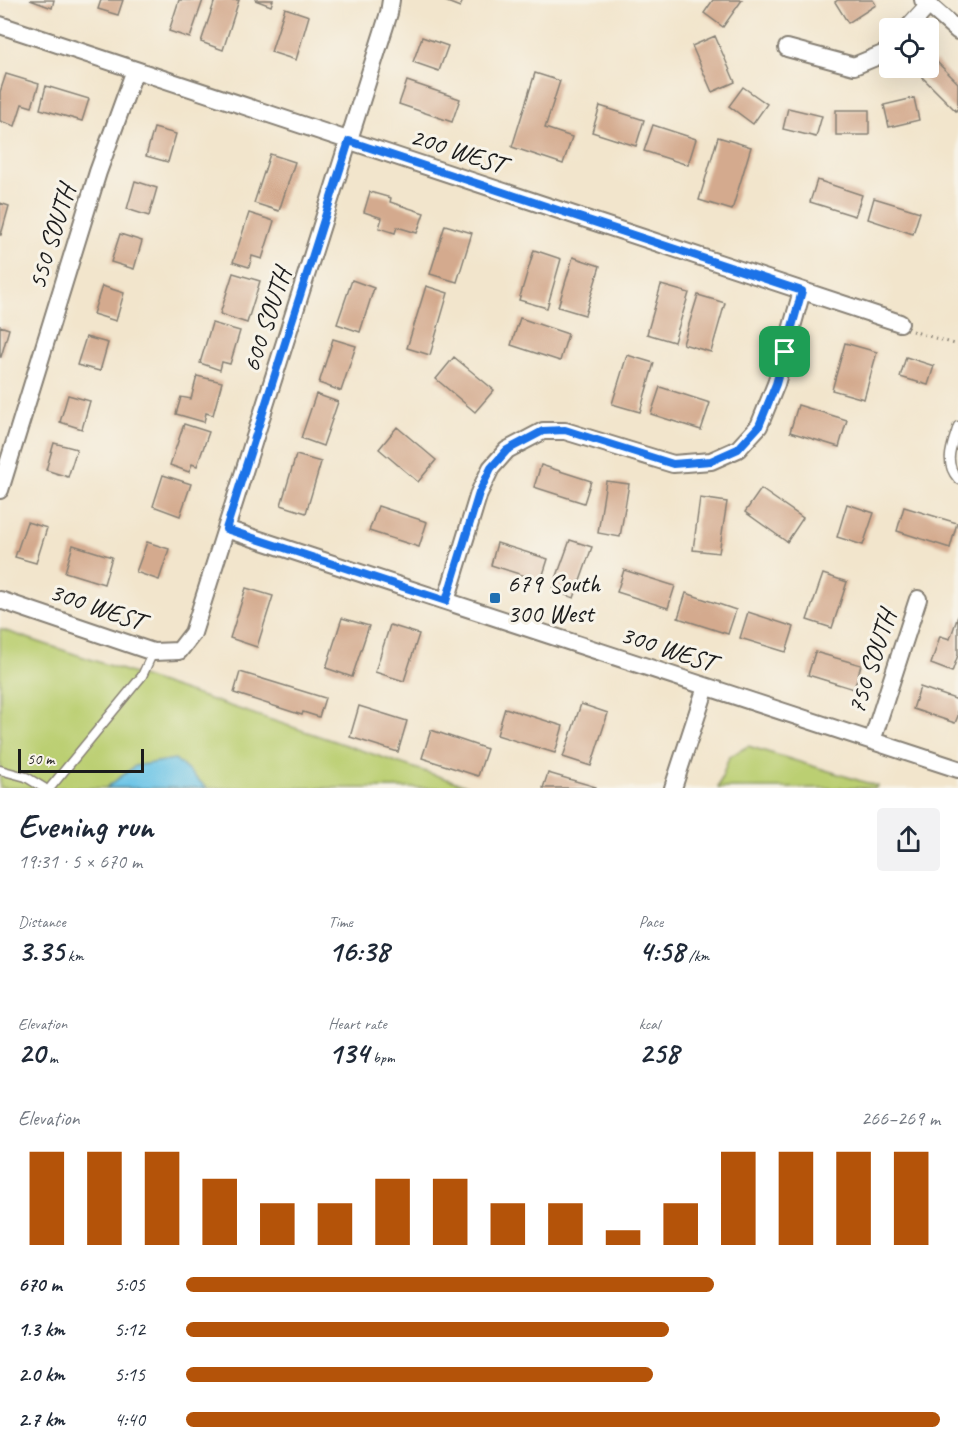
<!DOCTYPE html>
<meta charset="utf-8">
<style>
body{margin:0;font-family:Caveat,sans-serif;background:#f2f2f3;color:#1f2937;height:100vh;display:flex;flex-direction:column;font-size:22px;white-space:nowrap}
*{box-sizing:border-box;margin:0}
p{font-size:20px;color:#747a83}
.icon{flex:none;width:33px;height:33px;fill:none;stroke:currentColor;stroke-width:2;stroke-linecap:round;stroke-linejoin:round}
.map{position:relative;height:788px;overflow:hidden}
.drawer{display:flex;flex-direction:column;background:#fff;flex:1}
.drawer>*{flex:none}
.tools{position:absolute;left:879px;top:18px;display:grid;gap:12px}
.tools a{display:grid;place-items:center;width:60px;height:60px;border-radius:6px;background:#fff;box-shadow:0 6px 24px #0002;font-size:30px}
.scale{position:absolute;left:18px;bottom:15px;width:126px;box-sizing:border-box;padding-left:6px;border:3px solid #1c1c1c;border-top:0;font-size:16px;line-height:21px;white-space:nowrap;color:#1c1c1c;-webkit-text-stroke:4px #f7f3e8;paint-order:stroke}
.pin{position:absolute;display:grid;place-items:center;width:51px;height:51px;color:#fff;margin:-26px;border-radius:12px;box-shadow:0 3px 9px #0006}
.round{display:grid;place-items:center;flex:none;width:63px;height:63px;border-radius:6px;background:#f2f2f3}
.headline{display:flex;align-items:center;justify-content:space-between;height:102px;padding:0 18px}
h1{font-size:33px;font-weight:800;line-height:45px}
.figures{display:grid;grid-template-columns:repeat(3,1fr);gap:9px;height:102px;padding:6px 18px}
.figures div{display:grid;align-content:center}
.figures b{font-size:30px;font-weight:800}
.figures small{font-size:16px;font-weight:400}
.figures p{font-size:16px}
.chart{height:168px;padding:12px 18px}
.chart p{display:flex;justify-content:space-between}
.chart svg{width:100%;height:108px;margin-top:6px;stroke:#b45309;stroke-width:6}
ul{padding:0 18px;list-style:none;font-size:20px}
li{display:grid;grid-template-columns:96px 72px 1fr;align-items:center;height:45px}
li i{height:15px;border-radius:8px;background:#b45309}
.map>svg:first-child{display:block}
</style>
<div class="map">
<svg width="958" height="788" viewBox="0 0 958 788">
<rect width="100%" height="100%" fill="#f7f3e8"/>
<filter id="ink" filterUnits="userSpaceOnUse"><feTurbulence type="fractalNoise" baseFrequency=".0167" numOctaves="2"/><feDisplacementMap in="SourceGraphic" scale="12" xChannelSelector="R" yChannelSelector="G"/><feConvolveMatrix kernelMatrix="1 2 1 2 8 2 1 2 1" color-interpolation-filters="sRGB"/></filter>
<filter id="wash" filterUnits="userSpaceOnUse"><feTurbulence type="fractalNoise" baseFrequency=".008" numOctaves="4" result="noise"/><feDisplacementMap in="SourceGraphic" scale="24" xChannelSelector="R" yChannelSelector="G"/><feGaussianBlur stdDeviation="1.35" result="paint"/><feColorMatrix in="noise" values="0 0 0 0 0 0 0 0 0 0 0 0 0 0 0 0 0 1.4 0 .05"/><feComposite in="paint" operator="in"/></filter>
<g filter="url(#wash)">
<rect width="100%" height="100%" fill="#f2e5cc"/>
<path fill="#bbcf72" stroke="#6c7647" stroke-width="1.5" d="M0,629L474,788H0Z
M748,746L877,786L876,788H718L729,757Z"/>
<path fill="#6ac4e7" stroke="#437082" stroke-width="1.5" d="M175,759L207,788H106L135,766Z"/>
<g id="blocks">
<path fill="#d4aa8e" d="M30,0H54L52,8Z
M101,0H123L118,15L98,9Z
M179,0H203L190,38L169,31Z
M215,0H239L223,50L201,42Z
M255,0H273L271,6Z
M442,0H463L460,7Z
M713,0H742L723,27L704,13Z
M838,0H873L876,5L848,23L835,2Z
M285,8L309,16L296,60L271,52Z
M715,36L735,82L712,92L692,46Z
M422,37L448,46L439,71L413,62Z
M936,61L958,83V108L956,111L921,76Z
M535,73L560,81L545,128L572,137L563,164L512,147Z
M6,74L39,84L32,107L22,104L15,126L0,121V92Z
M407,81L460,99L452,122L399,104Z
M46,86L89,99L82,121L40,109Z
M743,87L767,104L753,124L729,106Z
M914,98L919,120L889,127L884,105Z
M600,106L644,120L636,146L592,132Z
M788,108L822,116L816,137L783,129Z
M836,110H869V135H836Z
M653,125L696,139L688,165L644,151Z
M154,128L176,134L168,162L146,156Z
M718,137L751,147L732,210L699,200Z
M270,154L295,162L279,211L254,203Z
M817,180L862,195L855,216L810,202Z
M135,181L157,188L149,216L127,209Z
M370,192L391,198L390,202L424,213L417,233L397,227L395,233L379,228L382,218L364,212Z
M874,198L920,212L913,234L868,219Z
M0,203L9,206L1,235H0Z
M249,213L274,221L262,259L252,256L249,267L233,262Z
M445,225L472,233L457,282L430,274Z
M120,234L142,241L134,269L111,262Z
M534,250L561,259L547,308L519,300Z
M573,257L600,266L585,315L558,307Z
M233,273L260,281L247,323L220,314Z
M352,280L374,288L360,332L337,324Z
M661,285L689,293L674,342L647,334Z
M102,286L124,293L116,321L93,314Z
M426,286L448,293L430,355L407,348Z
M698,295L725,303L711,352L683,344Z
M520,318L568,334L560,361L511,345Z
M212,323L240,331L230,364L222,362L220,370L200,363Z
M0,326L9,329L1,357H0Z
M86,337L108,343L100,371L77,365Z
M333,339L356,346L341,391L319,383Z
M845,343L877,352L864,399L832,390Z
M627,355L654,363L640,412L612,404Z
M454,357L494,390L475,412L436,379Z
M906,357L934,366L928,385L900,377Z
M197,376L222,382L213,415L206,413L204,422L176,414L181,397L191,399Z
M660,387L710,403L701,430L651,414Z
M316,394L338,402L323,446L301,438Z
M68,395L90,401L82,429L60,422Z
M798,405L847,420L839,447L790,432Z
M184,424L209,432L197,466L192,464L189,472L170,465Z
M397,427L436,460L418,482L379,449Z
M54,443L77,449L68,477L46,470Z
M296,455L321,462L306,513L281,505Z
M541,465L591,481L584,503L534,487Z
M163,475L191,484L180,516L153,506Z
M606,481L629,484L620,537L598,533Z
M761,489L803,518L787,542L745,512Z
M700,498L727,502L719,553L693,550Z
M847,504L874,513L863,545L837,537Z
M378,506L427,522L419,547L369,531Z
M904,507L957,523L950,548L897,531Z
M27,522L47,528L36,563L15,557Z
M570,540L592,547L574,598L552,590Z
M147,542L169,549L159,580L136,572Z
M497,543L548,559L541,581L491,565Z
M73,545L112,557L104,584L65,572Z
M624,570L675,586L668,608L617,592Z
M823,574L847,582L832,628L807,620Z
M246,588L273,596L257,647L230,638Z
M686,593L736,610L728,634L678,618Z
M748,612L794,627L786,652L740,638Z
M958,616V655L952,672L931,664L940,636L950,639Z
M342,618L369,626L352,677L326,668Z
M390,625L419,634L404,681L375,672Z
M815,652L861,665L854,689L808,675Z
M240,672L325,698L319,717L303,712L302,715L234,693Z
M920,687L958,700V716L955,723L913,709Z
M581,704L608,713L591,766L563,757Z
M359,706L407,721L398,752L350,737Z
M505,708L563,726L555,753L497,735Z
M431,730L487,749L478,776L422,758Z
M548,773L596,787V788H543Z"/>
</g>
</g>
<g filter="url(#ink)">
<use href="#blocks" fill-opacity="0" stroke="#878074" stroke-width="1.5"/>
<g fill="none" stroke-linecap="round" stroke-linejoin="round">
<defs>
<path id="lane" d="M958,426C952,446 943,462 958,479
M0,770L26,777L44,788
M50,788L142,676L153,652"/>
<path id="street" d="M923,0L958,31
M0,25L900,323
M908,28L929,5
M787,48L854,66L890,51
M0,490L98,172L135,70
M226,529L958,769
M0,600L153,652L179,651L193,633L389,13L391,0
M446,601L479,493L491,468L507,450L543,431H565L673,464L711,461L738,449L759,426L776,384L802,291
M872,741L918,599
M673,788L706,687"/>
</defs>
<use href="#lane" stroke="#878074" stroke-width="11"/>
<use href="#street" stroke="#878074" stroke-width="20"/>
<path stroke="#878074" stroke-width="3" stroke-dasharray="1.5 4.5" stroke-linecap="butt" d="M912,331L958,345"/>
<use href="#lane" stroke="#fff" stroke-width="8"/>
<use href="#street" stroke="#fff" stroke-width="16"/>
</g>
</g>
<g fill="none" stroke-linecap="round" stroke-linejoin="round" filter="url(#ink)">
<defs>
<path id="route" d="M349,141L802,291L776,384L759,426L738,449L711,461L673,464L565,430L543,431L507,450L491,468L479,493L446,601L226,529Z"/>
</defs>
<use href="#route" stroke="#fff" stroke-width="12"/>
<use href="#route" stroke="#1a73e8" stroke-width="8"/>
</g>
<rect fill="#1f6fb2" stroke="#f7f3e8" stroke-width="2" x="489" y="592" width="12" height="12" rx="3"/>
<g text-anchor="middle" stroke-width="6" stroke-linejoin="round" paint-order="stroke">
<g font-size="26" fill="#1c1c1c" stroke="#f7f3e8">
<text transform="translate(458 150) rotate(18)" y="9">200 WEST</text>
<text transform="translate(51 237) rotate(-73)" y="9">550 SOUTH</text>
<text transform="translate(266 320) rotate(-72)" y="9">600 SOUTH</text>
<text transform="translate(97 606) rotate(19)" y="9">300 WEST</text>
<text transform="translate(668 648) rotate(18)" y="9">300 WEST</text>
<text transform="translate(871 662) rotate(-72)" y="9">750 SOUTH</text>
</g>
<g font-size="26" fill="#1c1c1c" stroke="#f7f3e8" text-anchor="start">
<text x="507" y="592">679 South<tspan x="507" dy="30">300 West</tspan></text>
</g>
</g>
</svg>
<div class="tools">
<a><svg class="icon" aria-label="locate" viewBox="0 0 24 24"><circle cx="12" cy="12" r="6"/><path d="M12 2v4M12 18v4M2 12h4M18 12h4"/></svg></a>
</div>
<div class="scale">50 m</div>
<div class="pin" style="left:785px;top:352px;background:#1e9e55"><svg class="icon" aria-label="arrive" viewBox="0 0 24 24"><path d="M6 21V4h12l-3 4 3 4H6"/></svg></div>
</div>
<section class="drawer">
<div class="headline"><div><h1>Evening run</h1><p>19:31 · 5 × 670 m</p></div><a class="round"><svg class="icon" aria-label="share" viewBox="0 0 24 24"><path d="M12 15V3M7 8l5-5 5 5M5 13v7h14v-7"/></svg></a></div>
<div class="figures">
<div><p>Distance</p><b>3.35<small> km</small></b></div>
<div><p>Time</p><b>16:38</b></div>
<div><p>Pace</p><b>4:58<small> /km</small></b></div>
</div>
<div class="figures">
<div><p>Elevation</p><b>20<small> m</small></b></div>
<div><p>Heart rate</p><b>134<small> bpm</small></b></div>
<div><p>kcal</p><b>258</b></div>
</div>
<div class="chart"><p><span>Elevation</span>266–269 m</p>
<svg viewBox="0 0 160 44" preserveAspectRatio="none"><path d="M5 44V6M15 44V6M25 44V6M35 44V17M45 44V27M55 44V27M65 44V17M75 44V17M85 44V27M95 44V27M105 44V38M115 44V27M125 44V6M135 44V6M145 44V6M155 44V6"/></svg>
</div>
<ul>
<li><b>670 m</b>5:05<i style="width:70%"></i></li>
<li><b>1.3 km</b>5:12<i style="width:64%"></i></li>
<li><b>2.0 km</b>5:15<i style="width:62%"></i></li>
<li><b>2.7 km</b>4:40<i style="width:100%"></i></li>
</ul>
</section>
